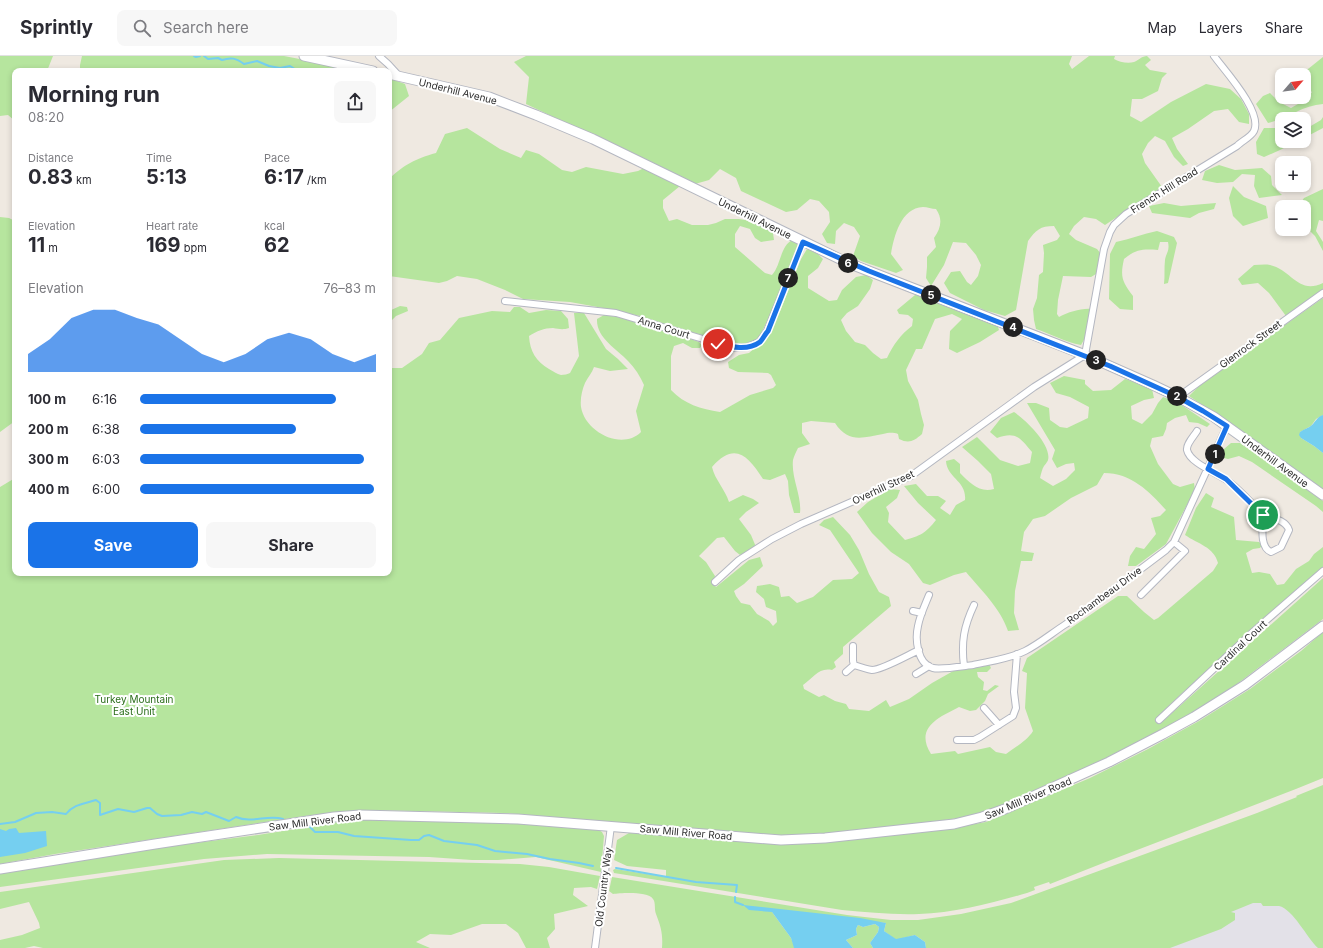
<!DOCTYPE html>
<meta charset="utf-8">
<style>
body{margin:0;font-family:Inter,sans-serif;background:#f7f7f7;color:#2b2b33;height:100vh;display:flex;flex-direction:column;font-size:15px;white-space:nowrap}
*{box-sizing:border-box;margin:0}
p{font-size:13px;color:#7c7c81}
.icon{flex:none;width:22px;height:22px;fill:none;stroke:currentColor;stroke-width:2;stroke-linecap:round;stroke-linejoin:round}
.map{position:relative;flex:1;overflow:hidden}
.panel{position:absolute;left:12px;top:12px;width:380px;height:508px;display:flex;flex-direction:column;background:#fff;border-radius:8px;box-shadow:0 2px 6px #0003}
.panel>*{flex:none}
.needle{width:26px;rotate:62deg}
.tools{position:absolute;left:1275px;top:12px;display:grid;gap:8px}
.tools a{display:grid;place-items:center;width:36px;height:36px;border-radius:8px;background:#fff;box-shadow:0 2px 6px #0003;font-size:20px}
.pin{position:absolute;display:grid;place-items:center;width:34px;height:34px;color:#fff;margin:-17px;border:2px solid #fff;border-radius:50%;box-shadow:0 1px 4px #0007}
.km{position:absolute;width:20px;height:20px;margin:-10px;border-radius:50%;background:#222;color:#fff;font-size:11px;line-height:20px;text-align:center}
.round{display:grid;place-items:center;flex:none;width:42px;height:42px;border-radius:8px;background:#f7f7f7}
.headline{display:flex;align-items:center;justify-content:space-between;height:68px;padding:0 16px}
h1{font-size:22px;font-weight:700;line-height:30px}
.stats{display:grid;grid-template-columns:repeat(3,1fr);gap:6px;height:68px;padding:4px 16px}
.stats div{display:grid;align-content:center}
.stats b{font-size:20px;font-weight:700}
.stats small{font-size:11px;font-weight:400}
.stats p{font-size:11px}
.chart{height:112px;padding:8px 16px}
.chart p{display:flex;justify-content:space-between}
.chart svg{width:100%;height:72px;margin-top:4px;fill:#1a73e8;opacity:.7}
.action{display:flex;gap:8px;margin-top:auto;padding:8px 16px}
.action a{flex:1;height:46px;border-radius:8px;background:#1a73e8;color:#fff;font-size:16px;font-weight:700;line-height:46px;text-align:center}
.action a+a{background:#f7f7f7;color:#2b2b33}
ul{padding:0 16px;list-style:none;font-size:13px}
li{display:grid;grid-template-columns:64px 48px 1fr;align-items:center;height:30px}
li i{height:10px;border-radius:5px;background:#1a73e8}
header{display:flex;align-items:center;gap:24px;box-sizing:border-box;height:56px;padding:0 20px;background:#fff;border-bottom:1px solid #e1e1e2}
header strong{font-size:19px}
nav{display:flex;gap:22px;margin-inline-start:auto;font-size:14px}
.search{width:280px;height:36px;background:#f7f7f7;display:flex;align-items:center;gap:10px;box-sizing:border-box;padding:0 14px;border-radius:8px;color:#7c7c81;font-size:15px}
.map>svg:first-child{display:block}
</style>
<header>
<strong>Sprintly</strong>
<div class="search"><svg class="icon" aria-label="search" viewBox="0 0 24 24"><circle cx="10" cy="10" r="6"/><path d="M15 15l6 6"/></svg>Search here</div>
<nav><a>Map</a><a>Layers</a><a>Share</a></nav>
</header>
<div class="map">
<svg width="1323" height="892" viewBox="0 0 1323 892">
<rect width="100%" height="100%" fill="#efe9e1"/>
<path fill="#e3e1e8" d="M1295,796L1323,892H1066Z"/>
<path fill="#b6e59e" d="M0,0H53L47,15H15V65L8,59L0,60Z
M82,0H284L362,15H80V9Z
M526,0H1072L1069,8L1072,13L1089,0H1115L1114,3C1119,6 1128,8 1134,6C1139,4 1142,0 1147,0L1151,4L1145,9L1150,14L1167,17L1162,22L1158,35L1142,43H1132L1130,60L1141,66L1171,46L1206,28L1230,33L1241,43L1249,58V68L1239,66L1228,53L1214,55L1188,73L1172,82L1177,93L1188,108L1183,110L1174,101L1165,85L1155,80L1148,87L1142,98L1145,107L1162,131L1105,169L1096,163L1084,161L1074,170L1069,178L1076,184L1097,193L1101,198L1096,218L1091,221L1063,220L1058,244L1057,258L1059,261C1069,256 1081,252 1092,253L1085,282L1081,289C1065,286 1051,278 1036,273L1034,264L1033,253L1037,242L1039,219L1043,216L1044,197L1043,189L1057,184L1060,180L1054,170C1040,170 1036,174 1028,185L1016,254L1005,260L984,254L950,237L944,227L951,216L960,215L967,226L971,229L978,220L981,209L976,199L966,187L953,186L944,209L931,230L926,222L927,211V201L936,191L934,182C941,172 943,163 936,153C932,153 927,151 923,151C901,152 894,180 891,198L903,214L896,217L861,205L853,200L860,180L854,171L844,167L836,175L835,188L827,187L822,178L830,166L829,156L819,145L810,143L797,154L786,156L741,135L736,122L720,113L709,124L695,128L526,48L529,21L514,6Z
M1323,1V48C1303,49 1287,63 1268,67L1256,48L1263,40L1270,37L1279,46L1291,52L1305,44L1312,36L1305,31L1303,17Z
M389,22L405,28L409,40L389,56Z
M1323,61V72L1304,82V74L1321,64Z
M467,72L500,93L521,102L526,94L539,98L562,114L572,116L586,111L623,118L638,115L644,112L666,122L680,130L663,144V152L669,165L677,163L692,169H708L716,167L725,163H739L757,166L773,177L774,184L761,186L755,182L750,173L740,170L735,178V191L765,217L772,219C781,209 780,191 792,184L797,187V193L782,234L758,284L747,289L692,278L640,260L603,252L570,246L523,243L505,234L477,223L457,220L447,225L439,227L389,220V123C405,108 415,103 436,97L445,78Z
M1264,72H1280L1282,73V85H1298L1280,94L1264,101L1257,98L1256,86Z
M1219,109L1235,114L1262,112L1271,120L1272,129L1282,139L1259,142L1254,130L1255,119L1242,118L1233,126L1217,127L1202,124L1205,115Z
M1233,130L1244,141L1266,150L1268,162L1243,170L1233,160L1229,142Z
M1323,133V165L1319,164L1316,175L1323,186V195L1315,180L1304,169V151H1298L1304,142Z
M1164,147L1181,150L1216,147L1214,153L1199,157L1190,162L1152,157L1149,150Z
M0,161L9,162L15,165V365L0,376Z
M1157,175L1174,181L1177,187L1168,227L1164,228C1165,220 1164,212 1165,204C1166,197 1170,195 1168,186H1160L1158,194C1143,193 1136,193 1124,203C1120,221 1122,225 1133,240V254L1120,253L1109,243L1110,198L1116,186C1130,183 1143,178 1157,175Z
M807,193L816,196L823,203L818,212L808,220V232L829,245L837,244L842,234L856,221L866,219L873,224L870,233L858,250L847,257L841,264L846,275L855,286L865,289L873,297L881,303L887,302C893,289 901,278 912,270L913,263L908,259L899,258L897,254L915,239L927,240L993,267L998,271L999,274L980,286L957,297L949,293L950,275L962,263L952,258L935,263L922,293H916L906,314L908,325L918,344L921,358L924,369L922,378C914,385 909,388 899,383L898,378C892,376 888,377 883,378C862,382 848,387 835,367L811,365L802,367V377L810,388L798,392C796,396 794,400 793,404C791,422 802,440 800,457H794L789,439L788,425L785,418L770,424L763,423C748,400 735,385 712,411C715,424 725,433 729,446L743,439L753,443L759,447L746,456L739,463L751,479L756,491L740,499L735,495L724,481L717,482L699,500L706,506L715,520L713,527L716,531L749,504L760,501L763,510L744,528L734,535L736,540L741,547L750,549L757,558L769,565L773,570L777,566L776,555L766,551L764,543L756,536L757,530L770,528L779,531L781,541L789,540L797,547L813,541L833,524L852,523L859,517L830,474L819,469L824,464L833,461L850,479L859,494L869,518L879,536L889,541L891,550L843,591V598L834,606L836,611L832,614C819,611 813,622 803,629L804,633L819,641L824,639L835,645L846,648L849,653L869,655L886,644L890,651L909,643L932,627L955,614L989,608L991,612L987,616H977L978,621L984,626L983,634L987,635L995,629L999,630L988,638L985,645L976,654L970,655L959,651C940,661 914,671 931,698L955,695L958,698L990,691L996,696L1006,698C1015,691 1027,685 1033,675L1025,652L1027,617L1022,615L1027,602L1118,540H1127L1144,556L1154,564L1158,562L1213,515L1218,507C1214,491 1198,488 1185,479L1196,452L1206,437L1214,442L1211,451L1234,461L1236,484L1259,486L1262,489L1260,492L1253,493L1246,497L1252,517L1259,516L1270,518L1277,529L1284,528L1296,513L1309,505L1314,498L1323,491V511C1283,546 1243,582 1204,618C1188,633 1168,647 1156,666H1162L1323,522V563L1220,641L1139,688L1002,750L972,760L897,771L785,781L675,771L504,757L368,754L312,759L55,798L0,808V431L15,422V517H389V308L392,312H402L422,298L429,287L440,284L459,262L492,255L510,256L514,251H520L529,257L546,254L561,255L568,263L569,272C563,274 559,273 553,272C544,272 537,275 529,280C530,296 536,305 549,313C553,315 557,318 561,319C564,319 568,318 570,317L579,300L574,257H584L606,293L618,303L628,313L610,315L594,311C592,317 588,321 585,327C582,334 580,343 581,351C585,376 622,395 641,376L636,355L644,329C640,320 635,312 628,305C617,293 596,282 597,263L604,259C636,263 668,275 699,286L702,289L700,292H692L683,287L674,290L671,300V334C684,348 701,353 720,356L750,339L773,332L776,329L771,319L768,317L738,316L729,312L728,306L739,299L749,297L766,282L780,255L801,203Z
M1254,209C1259,209 1265,208 1270,209C1292,214 1298,239 1323,227V234L1286,260L1269,237L1258,227L1242,229L1238,223Z
M1323,242V359L1316,363L1311,370L1300,376L1301,382L1314,390L1323,397V435L1235,371L1189,340L1199,330Z
M400,250L407,251L408,255L396,260L389,267V255Z
M1064,320L1085,324V328L1093,335L1111,334L1125,323L1138,327L1152,333L1154,342L1144,344L1131,350L1132,363L1142,368L1152,358L1158,347L1163,341L1177,346L1210,368L1207,371L1198,367L1189,366L1186,359L1175,362L1167,367L1166,373L1163,380L1152,382L1150,390L1158,408L1173,428L1180,431L1194,427L1195,434L1166,488L1136,510H1128L1130,500L1136,491L1144,493L1156,478L1151,462L1160,460L1166,454C1149,435 1131,417 1104,417L1097,429L1071,442L1045,460L1033,463L1024,476L1021,495L1034,497L1032,505H1021L1015,535L1014,557L1019,574L1008,575C1001,553 981,534 966,516L954,519L930,529L923,527L909,508L891,496L872,477L857,456L868,446L890,433L900,434L897,442L886,451L889,457L888,466L905,484C920,480 926,477 936,464L918,447L904,430L916,428L927,440H938L946,445L940,452L950,459L956,449L965,444C967,425 947,422 946,405L954,403L960,408V417C970,427 979,437 994,433L991,418L978,405L962,391L977,381L1000,404L1018,410L1030,407L1032,396C1020,382 1016,375 997,382L990,376L1001,362L1014,356C1026,364 1052,389 1048,404C1048,405 1045,409 1044,410C1042,413 1041,418 1040,422L1053,430L1066,423L1075,414L1074,407L1066,408L1057,412L1052,403L1055,394L1027,347H1036L1049,352L1050,364L1060,371L1067,372L1088,362L1089,351L1070,341L1056,337L1050,327Z
M1231,387H1240L1323,445V456L1316,450L1252,406L1239,400L1228,403L1220,401L1224,393Z
M1323,576V722C1232,759 1140,792 1050,828L1049,826L1034,831L1035,834L1027,837C993,847 955,857 919,858C893,859 867,856 842,854L614,817L613,814L615,813L666,821V814L627,810L614,804L617,784L629,777L691,779L810,787L932,775L986,766L1090,722L1148,693L1199,665L1250,633L1301,595Z
M1323,729V892H1318C1307,882 1293,853 1279,850C1274,850 1268,850 1263,850L1261,847H1253L1231,856L1235,857V864L1221,873L1170,892H926L925,886L915,879L896,884L884,875L886,867L749,854L772,856L791,882L795,892H662C663,878 661,871 656,858C654,853 656,847 653,843C648,835 621,837 613,838L609,835L612,821L847,859L891,864H918L961,858L1011,847L1257,757L1297,741L1296,740Z
M363,762L541,768L597,773L602,776L604,780L601,816L536,801L498,804H472L429,801L267,798L204,803L0,831V817L171,790L258,779Z
M279,802L520,808L549,811L600,820L597,833L591,831L574,832L573,839L588,850L554,858L555,873L547,882L550,892H526L518,877L506,868H482L451,879L430,878L416,886L430,892H43L34,890L25,892H0V884L22,879L40,872L39,867L29,846L0,853V836L224,804Z
M875,868L879,871L878,876L870,887L873,892H853L846,884L857,879L856,873L858,869L863,871Z"/>
<path fill="#75cff0" d="M1323,359V397L1314,390L1301,382L1299,379L1300,376C1304,373 1309,372 1312,369C1317,364 1317,361 1323,359Z
M16,772L19,777L46,775L47,790L25,797L0,801V773L6,775L9,773Z
M743,849L860,862L886,867L884,875L896,883L915,879L925,886L926,892H873L870,887L878,876L879,871L875,868L863,871L858,869L856,873L857,879L846,884L853,892H794L791,882L772,856L749,854Z"/>
<g fill="none" stroke-linecap="round" stroke-linejoin="round">
<path stroke="#75cff0" stroke-width="2" d="M194,0L196,1L200,0
M204,0L208,3L218,2L222,4C231,1 236,2 244,8L257,5L269,10L280,12L290,10L298,15
M0,768L15,766L36,757L52,756L66,758C74,748 84,748 96,744L100,747V759L118,753L134,756L147,752H150L157,758L162,760L181,759L192,756L202,758L206,756L229,765L236,761C252,768 268,758 283,763
M310,771L315,776H338L354,780L411,784H419L424,780L429,779L444,785L477,789L495,795L527,798L550,803L579,807L593,810
M616,812L696,826L737,829L736,836
M735,841V846L743,849"/>
<defs>
<path id="street" d="M379,0L388,8L399,20
M505,245L616,257L733,292L747,291L759,286L767,275L803,186
M1178,341L1323,237
M1197,375C1194,380 1186,388 1187,394C1190,407 1215,416 1225,423C1239,432 1251,447 1263,459
M1263,459C1272,462 1286,464 1289,474L1281,491L1271,496C1259,491 1263,470 1263,459Z
M715,526L739,504L772,483L801,468L911,420L1034,331L1085,299L1104,193L1110,176L1114,169L1126,158L1237,90C1242,85 1251,81 1254,75C1263,56 1225,15 1214,0
M929,539C925,549 920,559 918,570C915,583 917,608 933,612C941,614 964,610 973,609C991,605 1009,603 1025,595C1039,588 1052,577 1066,568C1100,544 1133,519 1166,494L1174,486L1227,370
M1141,539L1185,495L1174,486
M913,555L922,557
M853,590V605L854,609C860,611 866,613 872,614C882,614 908,599 919,594
M964,610C961,586 964,570 974,549
M846,616L854,609
M916,618L929,610
M984,652L999,669
M1159,664L1254,575L1323,515
M957,684H974L980,681L1013,660L1016,652L1014,636L1017,598
M595,892L611,770"/>
<path id="secondary" d="M304,0L373,15
M389,18L489,41L536,59L593,83L848,207L1085,299L1153,329L1178,341L1214,361L1323,439
M0,813L155,788L334,761L360,759L518,763L781,784L825,782L954,768L982,761L1005,753L1109,706L1163,678L1194,661L1245,629L1323,570"/>
</defs>
<use href="#street" stroke="#b4b7c1" stroke-width="8"/>
<use href="#secondary" stroke="#b4b7c1" stroke-width="11"/>
<use href="#street" stroke="#fff" stroke-width="6"/>
<use href="#secondary" stroke="#fff" stroke-width="9"/>
</g>
<g fill="none" stroke-linecap="round" stroke-linejoin="round">
<defs>
<path id="route" d="M718,288C731,291 748,295 760,286C763,283 765,278 768,275L803,186L869,215L1110,310L1178,341L1203,355L1227,370L1208,413L1226,423L1263,459"/>
</defs>
<use href="#route" stroke="#fff" stroke-width="8"/>
<use href="#route" stroke="#1a73e8" stroke-width="5"/>
</g>
<g text-anchor="middle" stroke-width="4" stroke-linejoin="round" paint-order="stroke">
<g font-size="10" fill="#2e2e2e" stroke="#fff">
<text transform="translate(458 35) rotate(14)" y="4">Underhill Avenue</text>
<text transform="translate(1164 134) rotate(-32)" y="4">French Hill Road</text>
<text transform="translate(755 162) rotate(26)" y="4">Underhill Avenue</text>
<text transform="translate(664 271) rotate(17)" y="4">Anna Court</text>
<text transform="translate(1250 288) rotate(-36)" y="4">Glenrock Street</text>
<text transform="translate(1275 405) rotate(36)" y="4">Underhill Avenue</text>
<text transform="translate(883 431) rotate(-25)" y="4">Overhill Street</text>
<text transform="translate(1104 539) rotate(-36)" y="4">Rochambeau Drive</text>
<text transform="translate(1240 589) rotate(-43)" y="4">Cardinal Court</text>
<text transform="translate(1028 742) rotate(-23)" y="4">Saw Mill River Road</text>
<text transform="translate(315 765) rotate(-7)" y="4">Saw Mill River Road</text>
<text transform="translate(686 776) rotate(5)" y="4">Saw Mill River Road</text>
<text transform="translate(603 831) rotate(-83)" y="4">Old Country Way</text>
</g>
<g font-size="10" fill="#2c6e1b" stroke="#fff">
<text x="134" y="647">Turkey Mountain<tspan x="134" dy="12">East Unit</tspan></text>
</g>
</g>
</svg>
<div class="tools">
<a><svg class="needle" viewBox="-14 -14 28 28"><path d="M0-13l5 13h-10z" fill="#e53935"/><path d="M0 13l5-13h-10z" fill="#7c7c81"/></svg></a>
<a><svg class="icon" aria-label="layers" viewBox="0 0 24 24"><path d="M12 4l9 5-9 5-9-5zM3 14l9 5 9-5"/></svg></a>
<a>+</a>
<a>−</a>
</div>
<div class="pin" style="left:1263px;top:459px;background:#1e9e55"><svg class="icon" aria-label="arrive" viewBox="0 0 24 24"><path d="M6 21V4h12l-3 4 3 4H6"/></svg></div>
<div class="pin" style="left:718px;top:288px;background:#d93025"><svg class="icon" aria-label="check" viewBox="0 0 24 24"><path d="M5 12l5 5 9-10"/></svg></div>
<b class="km" style="left:1215px;top:398px">1</b>
<b class="km" style="left:1177px;top:340px">2</b>
<b class="km" style="left:1096px;top:304px">3</b>
<b class="km" style="left:1013px;top:271px">4</b>
<b class="km" style="left:931px;top:239px">5</b>
<b class="km" style="left:848px;top:207px">6</b>
<b class="km" style="left:788px;top:222px">7</b>
<section class="panel">
<div class="headline"><div><h1>Morning run</h1><p>08:20</p></div><a class="round"><svg class="icon" aria-label="share" viewBox="0 0 24 24"><path d="M12 15V3M7 8l5-5 5 5M5 13v7h14v-7"/></svg></a></div>
<div class="stats">
<div><p>Distance</p><b>0.83<small> km</small></b></div>
<div><p>Time</p><b>5:13</b></div>
<div><p>Pace</p><b>6:17<small> /km</small></b></div>
</div>
<div class="stats">
<div><p>Elevation</p><b>11<small> m</small></b></div>
<div><p>Heart rate</p><b>169<small> bpm</small></b></div>
<div><p>kcal</p><b>62</b></div>
</div>
<div class="chart"><p><span>Elevation</span>76–83 m</p>
<svg viewBox="0 0 160 44" preserveAspectRatio="none"><path d="M0 44V33L10 24L20 11L30 6L40 6L50 11L60 15L70 24L80 33L90 38L100 33L110 24L120 20L130 24L140 33L150 38L160 33V44z"/></svg>
</div>
<ul>
<li><b>100 m</b>6:16<i style="width:83%"></i></li>
<li><b>200 m</b>6:38<i style="width:66%"></i></li>
<li><b>300 m</b>6:03<i style="width:95%"></i></li>
<li><b>400 m</b>6:00<i style="width:99%"></i></li>
</ul>
<div class="action"><a>Save</a><a>Share</a></div>
</section>
</div>
